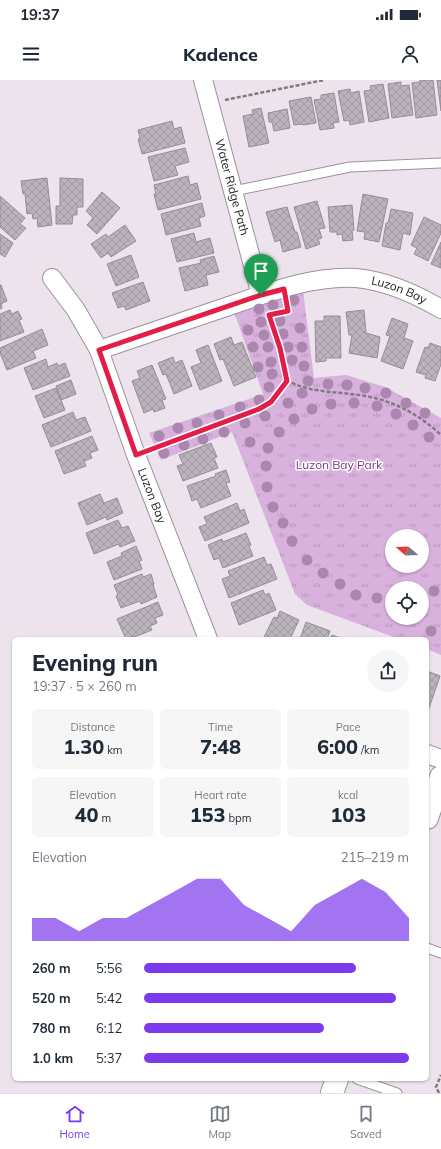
<!DOCTYPE html>
<meta charset="utf-8">
<style>
body{margin:0;font-family:Mulish,sans-serif;background:#f6f6f7;color:#1f2937;height:100vh;display:flex;flex-direction:column;font-size:15px;white-space:nowrap}
*{box-sizing:border-box;margin:0}
p{font-size:13px;color:#747a83}
.icon{flex:none;width:22px;height:22px;fill:none;stroke:currentColor;stroke-width:2;stroke-linecap:round;stroke-linejoin:round}
.map{position:relative;flex:1;overflow:hidden}
.sheet{position:absolute;left:12px;top:557px;width:417px;height:444px;display:flex;flex-direction:column;background:#fff;border-radius:6px;box-shadow:0 1px 3px #0004}
.sheet>*{flex:none}
.needle{width:26px;rotate:289deg}
.fabs{position:absolute;left:385px;top:449px;display:grid;gap:8px}
.fabs a{display:grid;place-items:center;width:44px;height:44px;border-radius:50%;background:#fff;box-shadow:0 1px 3px #0004;font-size:20px}
.pin{position:absolute;display:grid;place-items:center;width:34px;height:34px;color:#fff;margin:-41px -17px;border-radius:50% 50% 50% 0;rotate:-45deg;box-shadow:0 0 4px #0007}
.pin .icon{rotate:45deg}
.round{display:grid;place-items:center;flex:none;width:42px;height:42px;border-radius:21px;background:#f6f6f7}
.head{display:flex;align-items:center;justify-content:space-between;height:68px;padding:0 20px}
h1{font-size:22px;font-weight:800;line-height:30px}
.stats{display:grid;grid-template-columns:repeat(3,1fr);gap:6px;height:68px;padding:4px 20px}
.stats div{display:grid;align-content:center;border-radius:6px;background:#f6f6f7;text-align:center}
.stats b{font-size:20px;font-weight:800}
.stats small{font-size:11px;font-weight:400}
.stats p{font-size:11px}
.chart{height:112px;padding:8px 20px}
.chart p{display:flex;justify-content:space-between}
.chart svg{width:100%;height:72px;margin-top:4px;fill:#7c3aed;opacity:.7}
ul{padding:0 20px;list-style:none;font-size:13px}
li{display:grid;grid-template-columns:64px 48px 1fr;align-items:center;height:30px}
li i{height:10px;border-radius:5px;background:#7c3aed}
.status{display:flex;justify-content:space-between;align-items:center;height:28px;padding:0 20px;background:#fff;direction:ltr}
.status svg{height:11px;fill:currentColor}
header{display:flex;justify-content:space-between;align-items:center;height:52px;padding:0 20px;background:#fff;font-size:18px;font-weight:800}
.menu{display:flex;justify-content:space-around;align-items:center;height:56px;border-top:1px solid #e0e1e3;background:#fff;font-size:11px;color:#747a83}
.menu a{display:grid;justify-items:center;gap:2px}
.menu .selected{color:#7c3aed}
.map>svg:first-child{display:block}
</style>
<div class="status"><b>19:37</b><svg viewBox="0 0 49 12"><path d="M0 12V9h3v3zM5 12V6h3v6zM10 12V3h3v9zM15 12V0h3v12zM26 1h20v11H26zM47 4h2v5h-2z"/></svg></div>
<header><svg class="icon" aria-label="menu" viewBox="0 0 24 24"><path d="M4 6h16M4 12h16M4 18h16"/></svg>Kadence<svg class="icon" aria-label="person" viewBox="0 0 24 24"><circle cx="12" cy="8" r="4"/><path d="M4 21q1-7 8-7t8 7"/></svg></header>
<div class="map">
<svg width="441" height="1013" viewBox="0 0 441 1013">
<defs>
<pattern id="park-tufts" width="24" height="20" patternUnits="userSpaceOnUse"><rect width="24" height="20" fill="#d8b1dd"/><path d="M3 7l-1-3M5 7V3M7 7l1-3M15 17l-1-3M17 17v-4M19 17l1-3" fill="none" stroke="#b998bd"/></pattern>
<pattern id="building-cross-hatch" width="8" height="8" patternUnits="userSpaceOnUse"><rect width="8" height="8" fill="#bbb3bc"/><path d="M0 0l8 8M0 8l8-8" fill="none" stroke="#a099a1"/></pattern>
</defs>
<rect width="100%" height="100%" fill="#ece3ed"/>
<path fill="url(#park-tufts)" fill-rule="evenodd" d="M303,211L314,298L346,295L385,307L441,338V575L427,569V559H399L307,525L295,514L232,352L161,380L149,353L263,314L234,232ZM392,456H422V486H392ZM392,508H422V538H392Z"/>
<path fill="url(#building-cross-hatch)" stroke="#958d96" d="M420,0H433L437,35L416,38L412,3L420,2Z
M437,0H441V31Z
M401,2V6L409,5L413,35L392,38L388,4Z
M383,4L389,38L369,42L364,11L371,10L370,6Z
M350,9L351,13L359,11L364,42L350,45L349,40L344,41L338,11Z
M334,13L339,42L333,43L334,48L320,50L314,20L321,19V15Z
M311,17L316,43L303,45V44L294,45L289,21Z
M261,28L269,63L249,67L243,36L253,34L252,30Z
M287,29L290,48L274,51L272,42H269L268,33Z
M172,41L174,49L181,47L185,63L142,74L138,59L140,58L138,50Z
M185,68L189,82L175,86L178,95L154,101L148,77Z
M188,96L190,105L197,103L201,119L158,130L154,114H156L154,105Z
M47,98L52,145L38,147L37,138L33,139L32,133L27,134L25,114H23L21,101Z
M60,98L83,99V127H77V135H73L72,144H56V126H60Z
M102,112L120,128L97,154L87,145L93,138L86,131Z
M363,114L388,119L379,162L364,159L365,152L357,151Z
M0,116L25,138L20,144L26,148L15,160L0,147Z
M317,121L325,148L319,149L322,158L318,159L320,164L306,169L294,127Z
M202,123L205,136L199,138L201,146L166,155L161,134Z
M352,125L354,150H352L353,160L343,161L342,154L337,155V152H330L328,127Z
M287,127L295,152H297L301,167L283,172L280,160L275,162L266,132Z
M391,129L413,133L410,155L403,153L400,170L382,166L386,143H388Z
M424,137L441,145V153L428,181L414,174L417,168L411,165Z
M125,145L136,161L111,177L108,173L101,178L91,164L106,154L108,157Z
M194,153L196,162L210,158L214,173L177,182L171,159Z
M0,154L13,163L5,177L0,174Z
M441,162V188L431,184Z
M131,175L139,197L116,206L107,184Z
M214,176L219,192L206,195L208,205L185,211L179,188L201,183L200,180Z
M143,202L150,221L126,230L124,226L118,228L112,213Z
M0,205H1L7,221L1,224L2,228L0,229Z
M10,230L12,234L18,231L22,239L19,240L24,252L0,261V234Z
M364,230L366,253L380,257L377,278L349,273L352,255H349L346,232Z
M324,236H340L341,278H326V281L316,282L315,241H324Z
M392,238L408,244L404,258L413,261L403,289L381,281L390,256L386,255Z
M42,249L48,265L33,271L36,278L7,290L0,273V268Z
M231,257L234,265L242,262L256,297L234,306L223,279L220,280L214,264Z
M430,263L441,267V284L435,301L425,298L426,295L416,292L425,267L428,268Z
M208,265L222,301L200,310L191,287L201,283L196,270Z
M173,277L175,283L182,280L192,306L174,314L166,294L163,295L158,283Z
M46,279L48,287L57,283L58,286L65,283L70,296L33,310L24,288Z
M152,285L166,319L162,320L165,328L154,332L153,329L144,333L132,301L140,298L137,291Z
M71,300L76,314L61,320L56,306Z
M56,308L65,330L44,338L35,316Z
M73,332L76,340L85,337L91,351L51,367L42,345Z
M92,356L98,370L90,373L92,378L84,381L86,386L64,394L55,371Z
M211,363L217,377L214,378L218,388L183,401L177,386L183,384L179,375Z
M226,390L230,402L226,403L231,416L201,428L197,419L192,421L187,406L216,396L215,394Z
M100,414L104,423L117,418L123,433L107,440L106,437L87,445L78,423Z
M237,423L240,431L244,429L249,443L205,461L199,447L207,444L204,437Z
M118,440L122,448L128,446L135,461L120,467L119,464L94,474L86,453Z
M246,453L251,465L249,466L253,476L223,488L219,478L214,480L208,465L222,459L223,462Z
M136,466L142,480L139,481L142,489L114,500L107,482L122,476L121,473Z
M264,477L267,485L271,484L277,499L229,518L222,499L230,496L228,491Z
M142,494L143,497L151,494L154,504L153,505L157,517L141,524L140,521L121,528L116,516L118,515L114,505Z
M263,510L265,515L269,513L276,530L239,545L231,523Z
M158,522L163,535L155,538L157,543L150,546L152,550L129,559H126L117,539Z
M280,531L299,540L290,559H263L274,537L277,538Z
M306,542L330,551L327,559H300Z
M332,555L343,559H331Z
M427,591L440,596L428,631H427Z"/>
<g fill="none" stroke-linecap="round" stroke-linejoin="round">
<defs>
<path id="service" d="M234,111L350,87L441,83
M427,868L441,873
M357,999L397,1013"/>
<g id="minor">
<path id="s1" d="M203,0L261,215"/>
<path id="s2" d="M52,198L76,230L99,270L136,375L208,559"/>
<path id="s3" d="M99,270C140,256 182,242 223,228C264,214 312,195 356,198C387,201 414,213 441,229"/>
<path d="M427,674L441,679"/>
</g>
<path id="tertiary" d="M427,738L441,697
M332,1013L337,999"/>
</defs>
<use href="#service" stroke="#9b939c" stroke-width="11"/>
<use href="#minor" stroke="#9b939c" stroke-width="20"/>
<use href="#tertiary" stroke="#9b939c" stroke-width="24"/>
<path stroke="#807a80" stroke-width="2.5" stroke-dasharray="4 2" stroke-linecap="butt" d="M225,20L324,0
M287,222L288,231L269,235L280,268L287,301C297,305 306,309 317,310C333,313 349,313 365,316C394,321 420,335 441,355
M151,369L259,329L271,322L287,301
M439,1013L436,1007L441,995"/>
<use href="#service" stroke="#fff" stroke-width="9"/>
<use href="#minor" stroke="#fff" stroke-width="18"/>
<use href="#tertiary" stroke="#fff" stroke-width="22"/>
</g>
<g fill="#ab86af">
<circle cx="294" cy="220" r="5.5"/>
<circle cx="273" cy="225" r="5.5"/>
<circle cx="259" cy="229" r="5.5"/>
<circle cx="280" cy="241" r="5.5"/>
<circle cx="261" cy="242" r="5.5"/>
<circle cx="300" cy="248" r="5.5"/>
<circle cx="248" cy="250" r="5.5"/>
<circle cx="283" cy="254" r="5.5"/>
<circle cx="264" cy="255" r="5.5"/>
<circle cx="253" cy="267" r="5.5"/>
<circle cx="268" cy="267" r="5.5"/>
<circle cx="288" cy="267" r="5.5"/>
<circle cx="302" cy="267" r="5.5"/>
<circle cx="292" cy="280" r="5.5"/>
<circle cx="271" cy="282" r="5.5"/>
<circle cx="304" cy="286" r="5.5"/>
<circle cx="258" cy="287" r="5.5"/>
<circle cx="272" cy="294" r="5.5"/>
<circle cx="308" cy="301" r="5.5"/>
<circle cx="328" cy="304" r="5.5"/>
<circle cx="347" cy="305" r="5.5"/>
<circle cx="269" cy="307" r="5.5"/>
<circle cx="365" cy="308" r="5.5"/>
<circle cx="302" cy="313" r="5.5"/>
<circle cx="386" cy="313" r="5.5"/>
<circle cx="259" cy="320" r="5.5"/>
<circle cx="288" cy="323" r="5.5"/>
<circle cx="354" cy="323" r="5.5"/>
<circle cx="406" cy="323" r="5.5"/>
<circle cx="331" cy="324" r="5.5"/>
<circle cx="377" cy="326" r="5.5"/>
<circle cx="240" cy="327" r="5.5"/>
<circle cx="312" cy="329" r="5.5"/>
<circle cx="425" cy="333" r="5.5"/>
<circle cx="396" cy="334" r="5.5"/>
<circle cx="219" cy="335" r="5.5"/>
<circle cx="265" cy="336" r="5.5"/>
<circle cx="294" cy="339" r="5.5"/>
<circle cx="197" cy="343" r="5.5"/>
<circle cx="245" cy="343" r="5.5"/>
<circle cx="413" cy="345" r="5.5"/>
<circle cx="178" cy="348" r="5.5"/>
<circle cx="224" cy="352" r="5.5"/>
<circle cx="279" cy="352" r="5.5"/>
<circle cx="159" cy="356" r="5.5"/>
<circle cx="429" cy="357" r="5.5"/>
<circle cx="203" cy="359" r="5.5"/>
<circle cx="250" cy="362" r="5.5"/>
<circle cx="184" cy="365" r="5.5"/>
<circle cx="268" cy="368" r="5.5"/>
<circle cx="164" cy="373" r="5.5"/>
<circle cx="266" cy="386" r="5.5"/>
<circle cx="267" cy="407" r="5.5"/>
<circle cx="273" cy="427" r="5.5"/>
<circle cx="283" cy="443" r="5.5"/>
<circle cx="292" cy="461" r="5.5"/>
<circle cx="307" cy="480" r="5.5"/>
<circle cx="323" cy="493" r="5.5"/>
<circle cx="340" cy="504" r="5.5"/>
<circle cx="434" cy="511" r="5.5"/>
<circle cx="356" cy="515" r="5.5"/>
<circle cx="377" cy="518" r="5.5"/>
<circle cx="431" cy="551" r="5.5"/>
</g>
<g fill="none" stroke-linecap="round" stroke-linejoin="round">
<defs>
<path id="route" d="M284,209L288,231L269,235L280,268L287,301L271,322L259,329L136,375L99,270L261,215Z"/>
</defs>
<use href="#route" stroke="#fff" stroke-width="8"/>
<use href="#route" stroke="#e11d48" stroke-width="5"/>
</g>
<g text-anchor="middle" stroke-width="3" stroke-linejoin="round" paint-order="stroke">
<g font-size="12" fill="#1f1c1f" stroke="#fff">
<text dy="4" stroke="none"><textPath href="#s1" startOffset="111">Water Ridge Path</textPath></text>
<text dy="4" stroke="none"><textPath href="#s3" startOffset="313">Luzon Bay</textPath></text>
<text dy="4" stroke="none"><textPath href="#s2" startOffset="241">Luzon Bay</textPath></text>
</g>
<g font-size="12" fill="#753a7d" stroke="#fff">
<text x="339" y="389">Luzon Bay Park</text>
</g>
</g>
</svg>
<div class="fabs">
<a><svg class="needle" viewBox="-14 -14 28 28"><path d="M0-13l5 13h-10z" fill="#e53935"/><path d="M0 13l5-13h-10z" fill="#747a83"/></svg></a>
<a><svg class="icon" aria-label="locate" viewBox="0 0 24 24"><circle cx="12" cy="12" r="6"/><path d="M12 2v4M12 18v4M2 12h4M18 12h4"/></svg></a>
</div>
<div class="pin" style="left:261px;top:215px;background:#1e9e55"><svg class="icon" aria-label="arrive" viewBox="0 0 24 24"><path d="M6 21V4h12l-3 4 3 4H6"/></svg></div>
<section class="sheet">
<div class="head"><div><h1>Evening run</h1><p>19:37 · 5 × 260 m</p></div><a class="round"><svg class="icon" aria-label="share" viewBox="0 0 24 24"><path d="M12 15V3M7 8l5-5 5 5M5 13v7h14v-7"/></svg></a></div>
<div class="stats">
<div><p>Distance</p><b>1.30<small> km</small></b></div>
<div><p>Time</p><b>7:48</b></div>
<div><p>Pace</p><b>6:00<small> /km</small></b></div>
</div>
<div class="stats">
<div><p>Elevation</p><b>40<small> m</small></b></div>
<div><p>Heart rate</p><b>153<small> bpm</small></b></div>
<div><p>kcal</p><b>103</b></div>
</div>
<div class="chart"><p><span>Elevation</span>215–219 m</p>
<svg viewBox="0 0 160 44" preserveAspectRatio="none"><path d="M0 44V30L10 30L20 38L30 30L40 30L50 22L60 14L70 6L80 6L90 22L100 30L110 38L120 22L130 14L140 6L150 14L160 30V44z"/></svg>
</div>
<ul>
<li><b>260 m</b>5:56<i style="width:80%"></i></li>
<li><b>520 m</b>5:42<i style="width:95%"></i></li>
<li><b>780 m</b>6:12<i style="width:68%"></i></li>
<li><b>1.0 km</b>5:37<i style="width:100%"></i></li>
</ul>
</section>
</div>
<nav class="menu">
<a class="selected"><svg class="icon" aria-label="home" viewBox="0 0 24 24"><path d="M3 11l9-7 9 7M6 9v11h12V9"/></svg>Home</a>
<a><svg class="icon" aria-label="map" viewBox="0 0 24 24"><path d="M3 6l6-2 6 2 6-2v14l-6 2-6-2-6 2zM9 4v14M15 6v14"/></svg>Map</a>
<a><svg class="icon" aria-label="saved" viewBox="0 0 24 24"><path d="M7 4h10v16l-5-4-5 4z"/></svg>Saved</a>
</nav>
